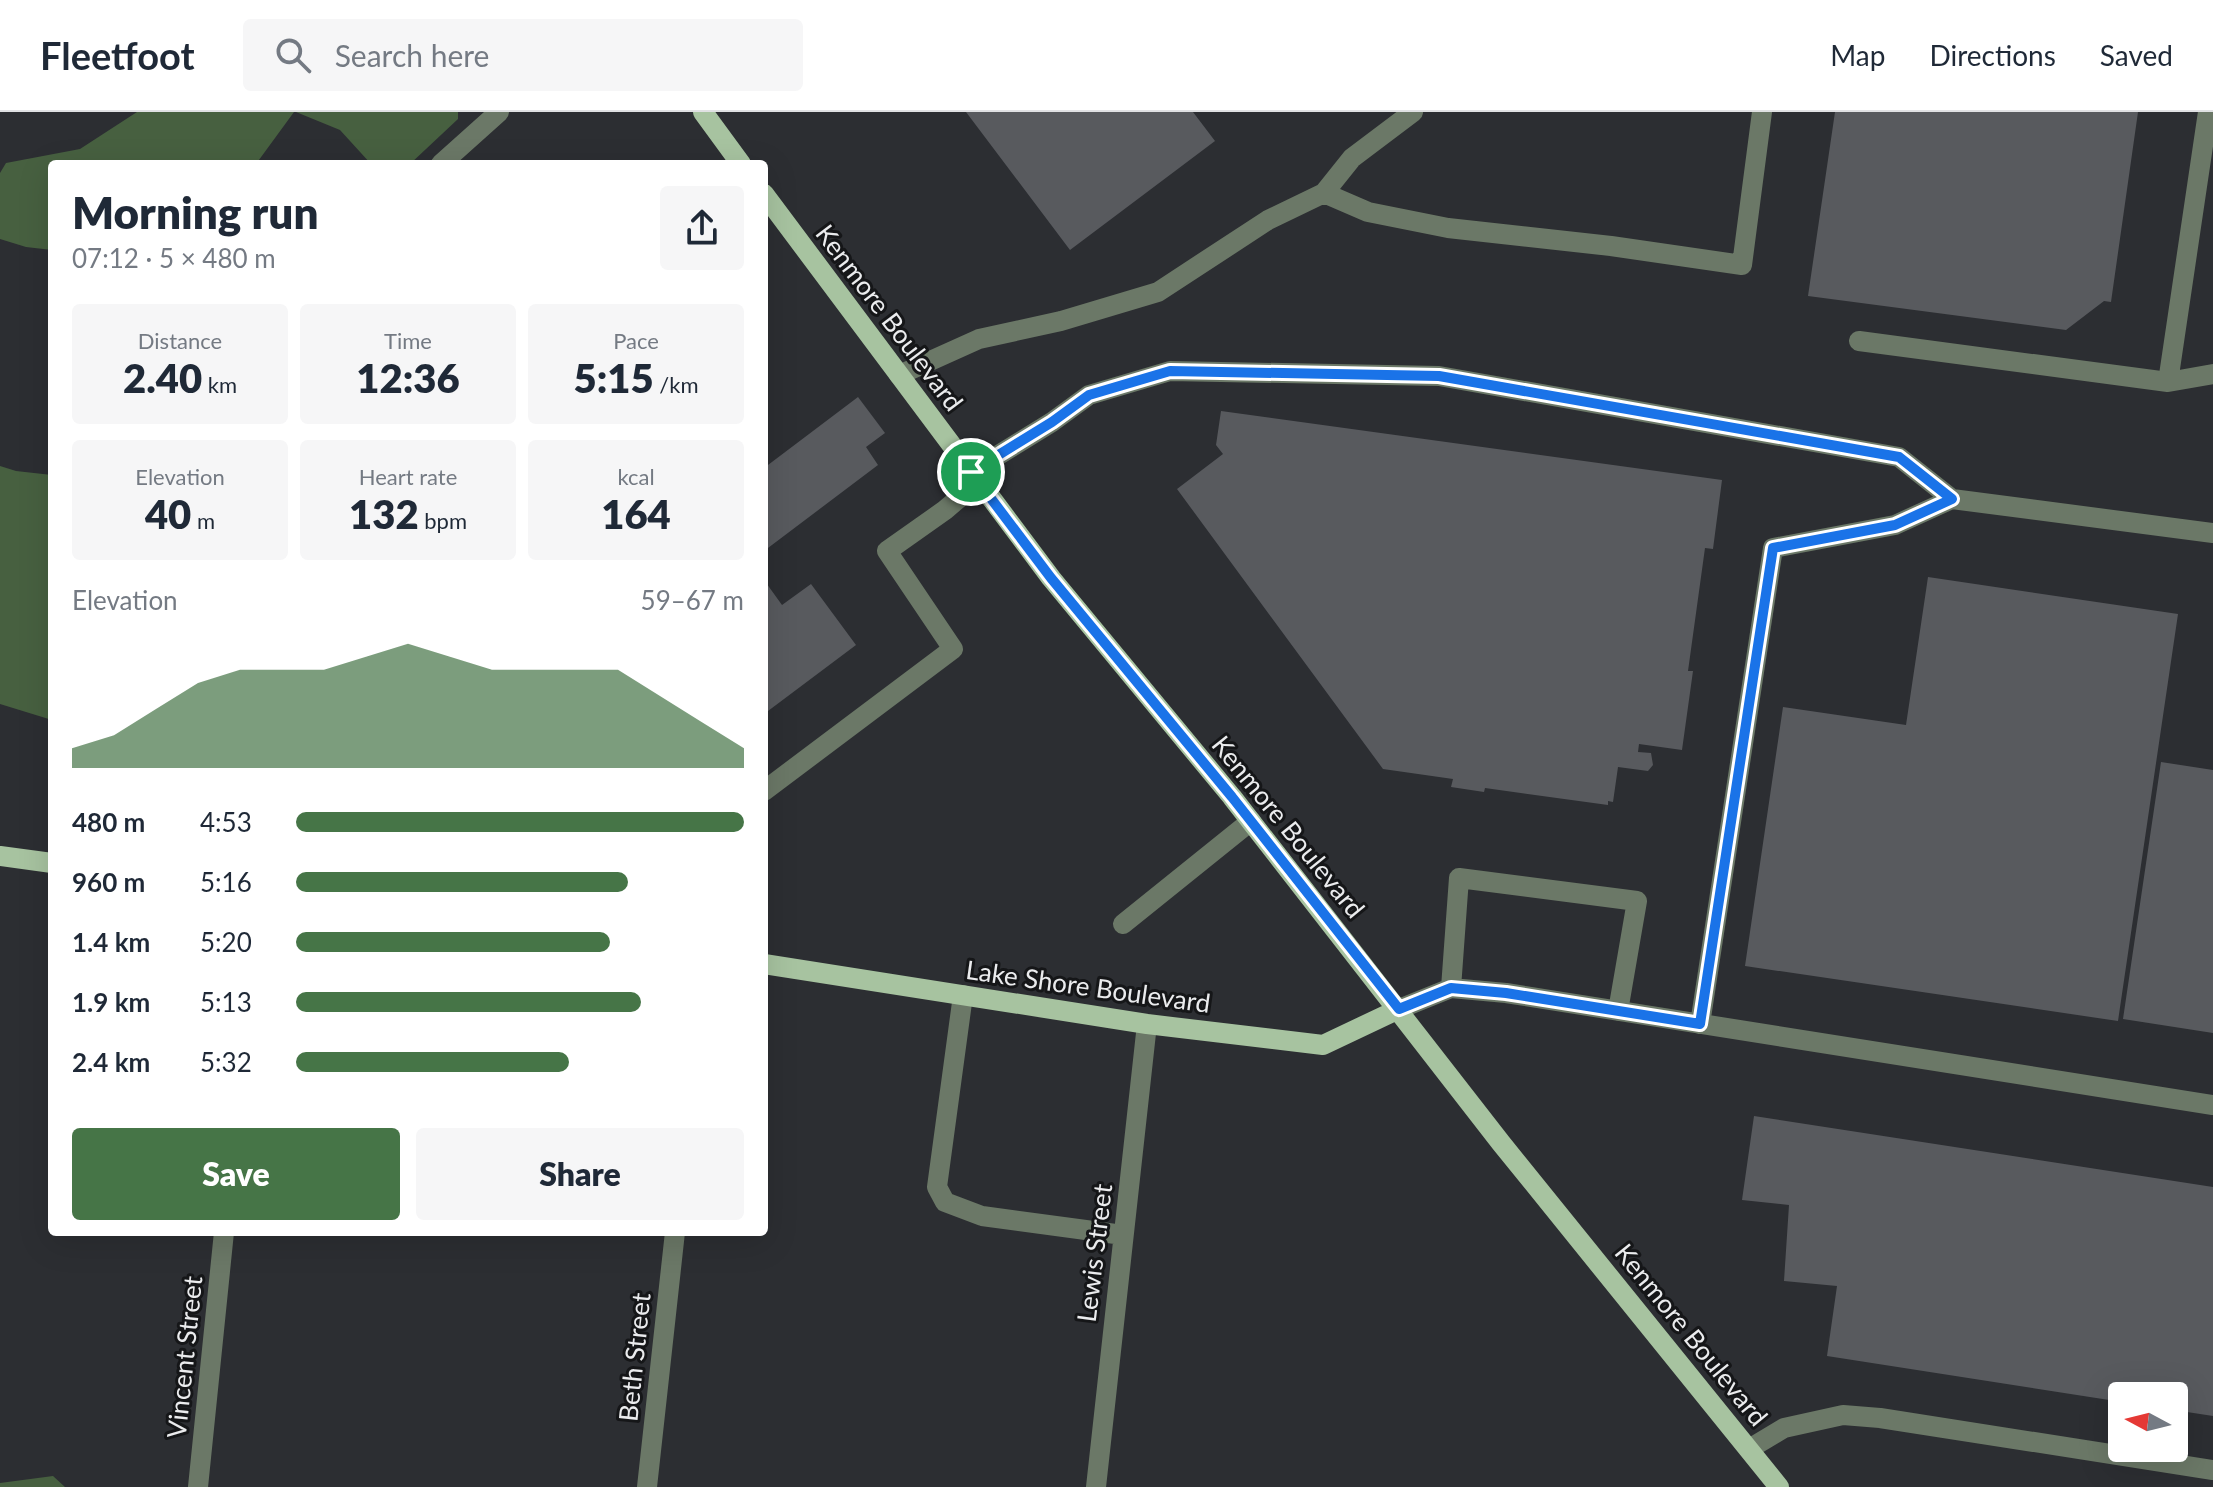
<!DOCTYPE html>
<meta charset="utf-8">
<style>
body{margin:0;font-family:Lato,sans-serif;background:#f6f6f7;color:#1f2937;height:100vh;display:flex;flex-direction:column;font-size:30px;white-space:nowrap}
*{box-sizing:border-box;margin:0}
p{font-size:26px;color:#747a83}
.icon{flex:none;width:44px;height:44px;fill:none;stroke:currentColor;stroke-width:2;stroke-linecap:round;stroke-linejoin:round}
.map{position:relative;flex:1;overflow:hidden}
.details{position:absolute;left:48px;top:48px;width:720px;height:1076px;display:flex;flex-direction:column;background:#fff;border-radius:8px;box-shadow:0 8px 32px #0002}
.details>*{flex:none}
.needle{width:52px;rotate:277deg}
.tools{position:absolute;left:2108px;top:1270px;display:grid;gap:16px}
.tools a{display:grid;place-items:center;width:80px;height:80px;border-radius:8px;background:#fff;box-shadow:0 8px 32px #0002;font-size:40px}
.pin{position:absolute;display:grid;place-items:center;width:68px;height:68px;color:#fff;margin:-34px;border:4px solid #fff;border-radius:50%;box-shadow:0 2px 8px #0007}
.round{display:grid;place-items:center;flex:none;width:84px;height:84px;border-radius:8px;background:#f6f6f7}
.summary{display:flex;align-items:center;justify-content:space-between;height:136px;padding:0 24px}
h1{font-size:44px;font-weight:800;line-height:60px}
.stats{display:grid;grid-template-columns:repeat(3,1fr);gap:12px;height:136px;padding:8px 24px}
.stats div{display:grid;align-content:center;border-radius:8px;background:#f6f6f7;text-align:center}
.stats b{font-size:40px;font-weight:800}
.stats small{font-size:22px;font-weight:400}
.stats p{font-size:22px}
.chart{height:224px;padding:16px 24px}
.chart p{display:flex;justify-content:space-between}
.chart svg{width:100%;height:144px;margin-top:8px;fill:#467547;opacity:.7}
.button{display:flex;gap:16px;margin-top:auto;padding:16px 24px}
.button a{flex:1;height:92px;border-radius:8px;background:#467547;color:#fff;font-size:32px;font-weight:800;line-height:92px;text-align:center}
.button a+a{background:#f6f6f7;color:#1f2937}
ul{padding:0 24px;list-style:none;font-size:26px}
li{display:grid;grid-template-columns:128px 96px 1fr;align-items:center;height:60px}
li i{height:20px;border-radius:10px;background:#467547}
header{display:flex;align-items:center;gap:48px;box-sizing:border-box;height:112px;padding:0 40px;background:#fff;border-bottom:2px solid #e0e1e3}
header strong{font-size:38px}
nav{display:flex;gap:44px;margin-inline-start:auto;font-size:28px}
.search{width:560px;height:72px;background:#f6f6f7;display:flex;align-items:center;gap:20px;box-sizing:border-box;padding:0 28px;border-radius:8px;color:#747a83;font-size:30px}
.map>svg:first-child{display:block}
</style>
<header>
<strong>Fleetfoot</strong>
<div class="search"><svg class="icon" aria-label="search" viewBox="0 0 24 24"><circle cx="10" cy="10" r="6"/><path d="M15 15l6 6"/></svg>Search here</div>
<nav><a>Map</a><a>Directions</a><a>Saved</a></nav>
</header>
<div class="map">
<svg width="2213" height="1375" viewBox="0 0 2213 1375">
<rect width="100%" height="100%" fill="#2c2e32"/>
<path fill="#476040" d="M137,0H294L256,52H52V138L26,135L0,127V61L6,51L80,37Z
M296,0H458V7L410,52H371L340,18Z
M0,354L16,359L52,363V608L0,592Z
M53,1364L65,1375H0V1371Z"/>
<path fill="#585a5e" d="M966,0H1193L1215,29L1070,138Z
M1835,0H2138L2111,190L2104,189L2066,218L1808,184Z
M858,285L885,321L866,335L878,353L764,439V356Z
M1221,299L1722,368L1713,437L1705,436L1688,559H1693L1682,638L1639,632L1638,640L1651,641L1653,653L1648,659L1618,655L1613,690L1608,689V693L1485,676L1484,680L1451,675L1453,667L1383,657L1177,377L1223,342L1216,333Z
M1928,465L2178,502L2118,909L1745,854L1783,595L1906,613Z
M764,468L782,493L811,472L856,533L764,602Z
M2161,650L2213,658V921L2123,907Z
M1754,1004L2213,1075V1304L2174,1298V1284H2122V1290L1827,1244L1837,1174L1784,1169L1789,1093L1742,1088Z"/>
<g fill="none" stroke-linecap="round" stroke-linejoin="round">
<path stroke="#6b7867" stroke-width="20" d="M441,52L499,0
M1324,81L1368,100L1448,116L1611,134L1742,153L1762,0
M1859,229L2168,270L2213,262
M899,263L979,227L1061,209L1158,180L1268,108L1324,81L1352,46L1413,0
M2168,270L2208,0
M971,360L1052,310L1089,283L1170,259L1439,264L1899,345L1952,387L2213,421
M764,679L953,537L887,439L945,398L978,370
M1123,812L1251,709
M1451,876L1459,766L1637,789L1618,899
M963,883L937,1075L945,1090L982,1104L1123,1123
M1399,897L1451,876L1506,881L2213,993
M1700,912L1773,436L1895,413L1952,387
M1749,1337L1784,1316L1843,1303L1880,1306L2213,1358
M198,1375L224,1120
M647,1375L675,1120
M1096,1375L1147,912"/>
<path stroke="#a7c3a0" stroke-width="20" d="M703,0L741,52
M764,82L1051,466L1232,685L1501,1031L1779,1375
M0,744L52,751
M764,852L1147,912L1323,933L1399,897"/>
</g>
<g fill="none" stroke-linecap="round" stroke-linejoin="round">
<defs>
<path id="route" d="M1170,259L1439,264L1899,345L1952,387L1895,413L1773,436L1700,912L1506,881L1451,876L1399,897L1232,685L1051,466L971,360L1052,310L1089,283Z"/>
</defs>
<use href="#route" stroke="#fff" stroke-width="16"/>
<use href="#route" stroke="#1a73e8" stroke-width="10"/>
</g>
<g text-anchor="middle" stroke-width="6" stroke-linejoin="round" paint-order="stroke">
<g font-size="26" fill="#ebecee" stroke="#151618">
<text transform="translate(889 206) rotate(53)" y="9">Kenmore Boulevard</text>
<text transform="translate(1288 715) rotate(51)" y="9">Kenmore Boulevard</text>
<text transform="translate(1088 875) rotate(8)" y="9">Lake Shore Boulevard</text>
<text transform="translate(1095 1141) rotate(-83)" y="9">Lewis Street</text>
<text transform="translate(1691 1223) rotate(51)" y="9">Kenmore Boulevard</text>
<text transform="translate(185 1245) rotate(-84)" y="9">Vincent Street</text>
<text transform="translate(635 1245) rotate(-84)" y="9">Beth Street</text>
</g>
</g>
</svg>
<div class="tools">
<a><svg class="needle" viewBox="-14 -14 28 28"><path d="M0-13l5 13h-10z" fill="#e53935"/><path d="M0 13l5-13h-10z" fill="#747a83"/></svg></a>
</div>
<div class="pin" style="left:971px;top:360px;background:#1e9e55"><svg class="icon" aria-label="arrive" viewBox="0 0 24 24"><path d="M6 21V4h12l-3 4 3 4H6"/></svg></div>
<section class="details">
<div class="summary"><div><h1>Morning run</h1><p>07:12 · 5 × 480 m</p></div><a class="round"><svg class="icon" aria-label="share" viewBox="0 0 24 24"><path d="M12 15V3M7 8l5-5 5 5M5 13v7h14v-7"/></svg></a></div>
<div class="stats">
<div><p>Distance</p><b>2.40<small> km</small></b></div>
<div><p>Time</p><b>12:36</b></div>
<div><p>Pace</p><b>5:15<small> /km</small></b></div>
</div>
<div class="stats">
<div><p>Elevation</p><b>40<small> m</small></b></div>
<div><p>Heart rate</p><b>132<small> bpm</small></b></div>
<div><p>kcal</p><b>164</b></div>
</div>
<div class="chart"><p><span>Elevation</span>59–67 m</p>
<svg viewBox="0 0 160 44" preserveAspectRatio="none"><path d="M0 44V38L10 34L20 26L30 18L40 14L50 14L60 14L70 10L80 6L90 10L100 14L110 14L120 14L130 14L140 22L150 30L160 38V44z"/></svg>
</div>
<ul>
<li><b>480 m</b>4:53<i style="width:100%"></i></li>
<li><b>960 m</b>5:16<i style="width:74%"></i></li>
<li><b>1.4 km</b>5:20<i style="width:70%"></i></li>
<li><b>1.9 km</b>5:13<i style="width:77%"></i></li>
<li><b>2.4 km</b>5:32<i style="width:61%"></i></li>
</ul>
<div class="button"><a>Save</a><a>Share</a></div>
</section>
</div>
